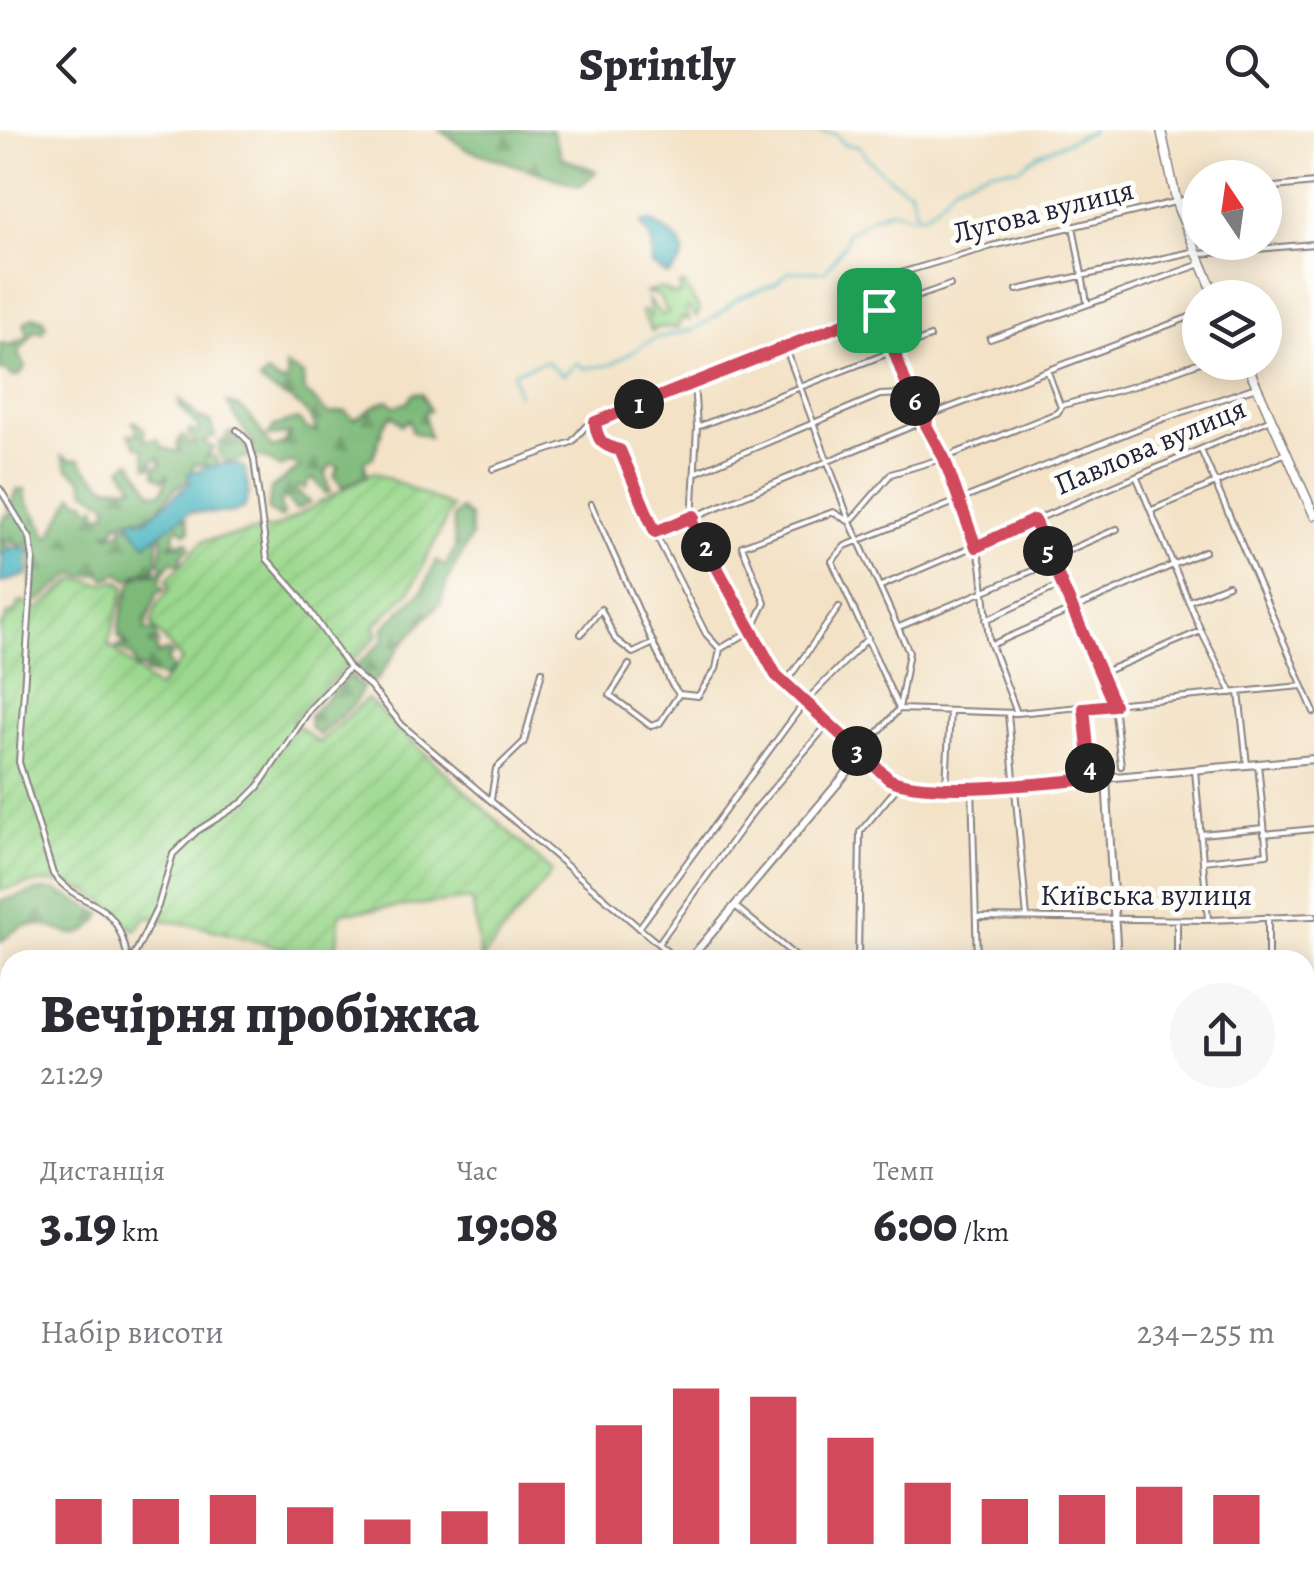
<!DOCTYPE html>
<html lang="uk">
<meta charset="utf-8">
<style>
body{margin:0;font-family:Alegreya,serif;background:#f7f7f7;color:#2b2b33;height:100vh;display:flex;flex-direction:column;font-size:38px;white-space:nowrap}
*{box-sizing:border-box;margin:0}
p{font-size:32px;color:#7c7c81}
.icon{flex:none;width:55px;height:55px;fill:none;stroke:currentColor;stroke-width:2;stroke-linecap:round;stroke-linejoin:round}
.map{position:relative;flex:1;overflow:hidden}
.drawer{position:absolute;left:0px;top:820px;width:1315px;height:642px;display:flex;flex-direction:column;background:#fff;border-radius:30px 30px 0 0;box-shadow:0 5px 25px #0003}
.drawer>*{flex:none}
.needle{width:65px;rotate:347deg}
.buttons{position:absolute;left:1182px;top:30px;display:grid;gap:20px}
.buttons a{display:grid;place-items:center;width:100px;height:100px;border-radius:50%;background:#fff;box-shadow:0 5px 25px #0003;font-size:50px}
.pin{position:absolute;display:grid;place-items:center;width:85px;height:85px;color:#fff;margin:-42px;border-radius:20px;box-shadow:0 5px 15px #0006}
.km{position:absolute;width:50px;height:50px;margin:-25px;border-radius:50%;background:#222;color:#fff;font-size:28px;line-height:50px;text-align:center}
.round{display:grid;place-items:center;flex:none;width:105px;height:105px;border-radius:52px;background:#f7f7f7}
.headline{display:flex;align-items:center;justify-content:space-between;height:170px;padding:0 40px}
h1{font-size:55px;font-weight:800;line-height:75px}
.metrics{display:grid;grid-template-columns:repeat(3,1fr);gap:15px;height:170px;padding:10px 40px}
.metrics div{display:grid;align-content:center}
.metrics b{font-size:50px;font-weight:800}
.metrics small{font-size:28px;font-weight:400}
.metrics p{font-size:28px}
.chart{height:280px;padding:20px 40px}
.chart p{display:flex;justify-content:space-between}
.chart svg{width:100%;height:180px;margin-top:10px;stroke:#d1495b;stroke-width:6}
header{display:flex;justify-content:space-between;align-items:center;height:130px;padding:0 40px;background:#fff;font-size:45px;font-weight:800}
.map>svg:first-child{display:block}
</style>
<header><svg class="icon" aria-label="back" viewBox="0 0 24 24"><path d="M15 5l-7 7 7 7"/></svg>Sprintly<svg class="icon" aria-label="search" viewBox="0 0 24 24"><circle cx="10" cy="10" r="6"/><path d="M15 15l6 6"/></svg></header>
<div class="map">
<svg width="1314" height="1461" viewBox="0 0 1314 1461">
<defs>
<pattern id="grass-tufts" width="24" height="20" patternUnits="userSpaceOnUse" patternTransform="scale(2.5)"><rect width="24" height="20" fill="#9cd98e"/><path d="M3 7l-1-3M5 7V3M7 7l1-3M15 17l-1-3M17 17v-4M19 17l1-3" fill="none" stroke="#86ba7b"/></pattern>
<pattern id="forest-firs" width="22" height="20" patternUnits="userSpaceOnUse" patternTransform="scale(2.5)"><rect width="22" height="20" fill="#7db979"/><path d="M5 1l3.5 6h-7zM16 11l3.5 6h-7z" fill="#669664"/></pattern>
<pattern id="garden-furrows" width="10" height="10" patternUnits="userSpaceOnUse" patternTransform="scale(2.5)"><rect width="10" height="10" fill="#9cd98e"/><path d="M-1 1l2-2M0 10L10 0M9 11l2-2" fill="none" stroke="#86ba7b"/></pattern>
</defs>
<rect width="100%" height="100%" fill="#fdfcf7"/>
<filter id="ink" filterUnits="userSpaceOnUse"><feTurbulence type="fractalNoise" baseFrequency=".01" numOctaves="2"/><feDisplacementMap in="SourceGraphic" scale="20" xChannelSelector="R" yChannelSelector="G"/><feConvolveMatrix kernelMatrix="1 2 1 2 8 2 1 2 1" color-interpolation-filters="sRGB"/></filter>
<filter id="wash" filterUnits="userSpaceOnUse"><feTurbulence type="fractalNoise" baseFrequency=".0048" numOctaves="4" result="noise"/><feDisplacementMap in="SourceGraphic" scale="40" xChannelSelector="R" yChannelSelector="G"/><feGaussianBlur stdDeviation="2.25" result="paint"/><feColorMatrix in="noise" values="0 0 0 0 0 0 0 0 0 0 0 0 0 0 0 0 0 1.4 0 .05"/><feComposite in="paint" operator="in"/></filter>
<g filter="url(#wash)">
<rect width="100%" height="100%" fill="#f3e2c6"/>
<path fill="url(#grass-tufts)" stroke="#5f7e64" stroke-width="2.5" d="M684,154L700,181L696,187L688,178L685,180L689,190L682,188L677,198L660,197L652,201L641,182L643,180L651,185L648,170L662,185L668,183L658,165L644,163L662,158L674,165L681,164L679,155Z"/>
<path fill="url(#forest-firs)" stroke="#506e5a" stroke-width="2.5" d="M440,0H552L562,28L597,41L580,56L466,19Z
M33,186L43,188L46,195L42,202L35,200L18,223L26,237L18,246H12L6,240H0V213L10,215L29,206L24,193Z
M285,235L303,245L304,260L328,284L345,281L354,289C368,284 374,273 388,270L394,276L407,273L414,263L422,264L430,281L424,283L429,307L412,302L409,289L402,295L392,285L384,294L373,327L364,332L367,343L342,357L334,346L339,337L331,334L325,344L330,362L325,363L314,349L309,350L305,359L297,356L296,361L310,372L296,380L286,368L280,372L283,385L279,388L268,380L271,359L300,337L292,332L279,337C254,319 252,329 226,332L219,323L220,311L226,313L225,307L230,302L236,305L246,318L254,316L227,273C251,277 258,301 272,318L284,314L290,304L268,306L274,296L298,289L307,299L317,302C307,270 282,269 259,251L267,244L281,253L288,250Z
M179,269L199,288L210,291L215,306L203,312L214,318L206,327L214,326L218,331L215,337L194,334L190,349L175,359L151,387L131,388L116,394L114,401L106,402L108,405L122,402V396L129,394L138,404L159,405L155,441L141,442L128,450L118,443L107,449L100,444L83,447L75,443L39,471L33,472L31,465L35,457L32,455V424L28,412L22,417L4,409L5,414L14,419L0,425V395L5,385L14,384L8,378L17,360L25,359C24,378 43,387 46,405L50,407L73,365L80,371H86L89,379L96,375L98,386L106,383L108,374L85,360L82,349L68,339L62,326L71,330L80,329L85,338L103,354L110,357L135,356L121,338L131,331L152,363L162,362L168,344L162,350L155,345V337L161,334L160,328L154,330L152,337H147L143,318L137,317L129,304H139L133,292L135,291L145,300L143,310L158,309L163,318L180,322L177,314L181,306L187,308L189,314H196L188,302L189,300L197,302L200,299L180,277Z
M461,379L470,387L471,407L447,451L441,472L400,516L376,551H369L355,537L384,510V497L423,460L436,430L445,437L455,418L453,387Z
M181,387L187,389L190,401L185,403L179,397L174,403L175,409L170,414L188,411L190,418L182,424L180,434L171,432L167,438L159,433L163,414L161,400Z
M161,439H165L159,453L165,459L157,463L144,500L154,501L158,514L151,511L150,514L157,518V525L167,521L172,524L167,530L172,539L164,548L145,543L143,538L137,539L132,526L116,518L122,515L128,517L118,506C119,492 126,459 134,450C140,443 149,444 157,444Z
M349,545L363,557L354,574L319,605L310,597L309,586Z
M41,760H55L103,784C73,824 64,791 29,795C18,796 9,806 0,812V771Z"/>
<path fill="url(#garden-furrows)" stroke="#5f7e64" stroke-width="2.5" d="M374,342L452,377L410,461L374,496L378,505L292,591L318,613L367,569L552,742L481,830L472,769L340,783L336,823L326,830L203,797L146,787L136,800C121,793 118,783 107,774C69,744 43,751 0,760V497L8,484L14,483L19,473L25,472L37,480L75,449L105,454L118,451L125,457L108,514L157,559L182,530L151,495L158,473L170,459L166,451L203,411L277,397Z
M0,1101L10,1103V1193L0,1194Z
M261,1453L475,1452L481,1457L479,1461H258Z"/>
<path fill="#45b4bf" stroke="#346b7d" stroke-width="2.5" d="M650,91C673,105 701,119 668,145L652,135V112L641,93Z
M223,334H237L245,338L249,364L244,378L230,383L190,382L146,414L135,402L129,389C135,389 140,392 146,390C149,389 183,358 190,353L188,343Z
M22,417L28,420L27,445L0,453L3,421Z"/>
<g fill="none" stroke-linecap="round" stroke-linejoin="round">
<path stroke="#45b4bf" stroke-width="2.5" d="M796,0L802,4L814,1L836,4L844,14L861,17C864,30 897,56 910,60L917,85
M518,265L513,242L546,231L563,245L577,233L584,238L610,235L655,208L692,200L717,186L737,169L775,154L789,142L825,141L846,112L847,104L875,86L891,80L911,86L923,85L938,74L955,54L990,40L1020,38L1037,25L1093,0"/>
</g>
</g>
<g filter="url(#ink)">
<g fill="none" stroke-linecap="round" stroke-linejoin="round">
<defs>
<path id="minor" d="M1265,58L1314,53
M1073,96L1087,172
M1199,124L1314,114
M950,155L879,180L912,270L927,290L926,295L944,328L976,417L981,434L989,509L1017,583
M1017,160L1196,121
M990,209L1201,134
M786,219L850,392L909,522L899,579
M1048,242L1060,275
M694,253L697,297L692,392L776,545L861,625
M595,292C597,309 602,316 619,319L655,403L706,504L719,518
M697,297L930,207
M237,300L249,312L254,330L267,429L298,464L349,538L370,556L402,595L677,830
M1201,320L1314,582
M493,339L572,312L586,296L605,287L879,180L870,152L992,116L1200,66
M695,343L880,265L905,264L912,270
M1137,348L1201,501L1232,563
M0,359L30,408L33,429L19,632L53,744C87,785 115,762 128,830
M591,374L671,553L679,564L698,566L716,539L720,519L752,500L765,473L742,416L833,382L850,392L891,344L944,328L1057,283L1063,275L1134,256L1200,232
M1152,380L1286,323
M1034,393L1074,477L1114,575L1121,636
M655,403L927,290L930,285L1200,183
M1051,428L1117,399
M881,456L1271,289
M1189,471L1228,455
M986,490L1063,454
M899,497L1051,433
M581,504L601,479L615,509L633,523L654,513
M991,515L1205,421
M629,535L610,565L651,596L660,593L679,564
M1104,542L1201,501
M784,555L839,477
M1239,562L1247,635
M899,579L832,431L845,416L1165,288L1256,257
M1084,579L1091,649
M1008,584L1027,788
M859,624L899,579L1017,583L1302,556
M1195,640L1208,789
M946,656L950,581
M972,656L977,830
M491,669L496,639L524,612L542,541
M1201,704L1264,698
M1264,704L1314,699
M1203,731L1267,724L1258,634
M735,776L800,830
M978,787L1208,790L1314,786
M1268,787V830
M1177,790V830
M639,798L804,573L868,508
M658,814L753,682L828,594
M132,830L158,776L173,724L197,701L243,672L258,657L310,579L349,538
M858,830L860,702L900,654
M0,944L10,945
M1305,970H1314
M1305,985H1314
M0,1084L10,1086
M1305,1112H1314
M1305,1153H1314
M1305,1175H1314
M969,1452L975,1461
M0,1455L3,1461
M245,1461L246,1452
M1068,1461L1081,1457L1085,1452"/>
<path id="tertiary" d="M1106,648L1117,830
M689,830L861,626L901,655L1016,656L1314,629"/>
<path id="secondary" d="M1161,0L1178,78L1216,168
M1246,232L1314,385"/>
<path id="primary" d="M1305,1095H1314
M0,1219L10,1218"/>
</defs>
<use href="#minor" stroke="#8a8280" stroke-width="8"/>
<use href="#tertiary" stroke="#8a8280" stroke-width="10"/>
<use href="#secondary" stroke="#8a8280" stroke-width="11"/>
<use href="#primary" stroke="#8a8280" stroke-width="14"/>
<use href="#minor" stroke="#fff" stroke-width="4"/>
<use href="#tertiary" stroke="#fff" stroke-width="6"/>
<use href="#secondary" stroke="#fff" stroke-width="8"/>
<use href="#primary" stroke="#fff" stroke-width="10"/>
</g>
</g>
<g fill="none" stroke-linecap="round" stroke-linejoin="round" filter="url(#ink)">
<defs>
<path id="route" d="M879,180L912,270L927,290L926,295L944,328L976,417L1034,390L1114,575L1084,578L1091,649C1047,653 924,667 889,649L776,545L692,392L694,386L655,402L620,320C601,316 597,309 595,292Z"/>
</defs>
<use href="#route" stroke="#fff" stroke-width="20"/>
<use href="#route" stroke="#d1495b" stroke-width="12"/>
</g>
<g text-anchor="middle" stroke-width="10" stroke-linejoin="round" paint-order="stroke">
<g font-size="30" fill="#22223b" stroke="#fdfcf7">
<text transform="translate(1043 81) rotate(-14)" y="10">Лугова вулиця</text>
<text transform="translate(1150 316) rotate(-23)" y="10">Павлова вулиця</text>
<text x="1146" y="775">Київська вулиця</text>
</g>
</g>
</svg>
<div class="buttons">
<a><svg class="needle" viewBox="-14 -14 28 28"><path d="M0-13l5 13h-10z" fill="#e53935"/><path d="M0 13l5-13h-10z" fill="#7c7c81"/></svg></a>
<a><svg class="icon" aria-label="layers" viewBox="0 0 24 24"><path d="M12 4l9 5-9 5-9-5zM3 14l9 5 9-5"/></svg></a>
</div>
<div class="pin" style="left:879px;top:180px;background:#1e9e55"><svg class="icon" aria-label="arrive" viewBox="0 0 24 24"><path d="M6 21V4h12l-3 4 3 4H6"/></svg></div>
<b class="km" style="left:639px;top:274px">1</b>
<b class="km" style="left:706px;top:417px">2</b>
<b class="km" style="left:857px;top:621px">3</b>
<b class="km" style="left:1090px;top:638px">4</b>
<b class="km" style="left:1048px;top:421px">5</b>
<b class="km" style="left:915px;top:271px">6</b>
<section class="drawer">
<div class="headline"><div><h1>Вечірня пробіжка</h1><p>21:29</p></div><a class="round"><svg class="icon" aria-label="share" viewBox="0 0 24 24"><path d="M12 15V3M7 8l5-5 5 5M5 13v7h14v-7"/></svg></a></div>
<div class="metrics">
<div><p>Дистанція</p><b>3.19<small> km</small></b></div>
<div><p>Час</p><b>19:08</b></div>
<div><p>Темп</p><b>6:00<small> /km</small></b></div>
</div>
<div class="chart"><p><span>Набір висоти</span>234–255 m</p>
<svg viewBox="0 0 160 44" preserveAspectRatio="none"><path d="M5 44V33M15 44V33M25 44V32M35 44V35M45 44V38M55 44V36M65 44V29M75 44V15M85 44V6M95 44V8M105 44V18M115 44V29M125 44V33M135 44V32M145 44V30M155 44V32"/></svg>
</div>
</section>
</div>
